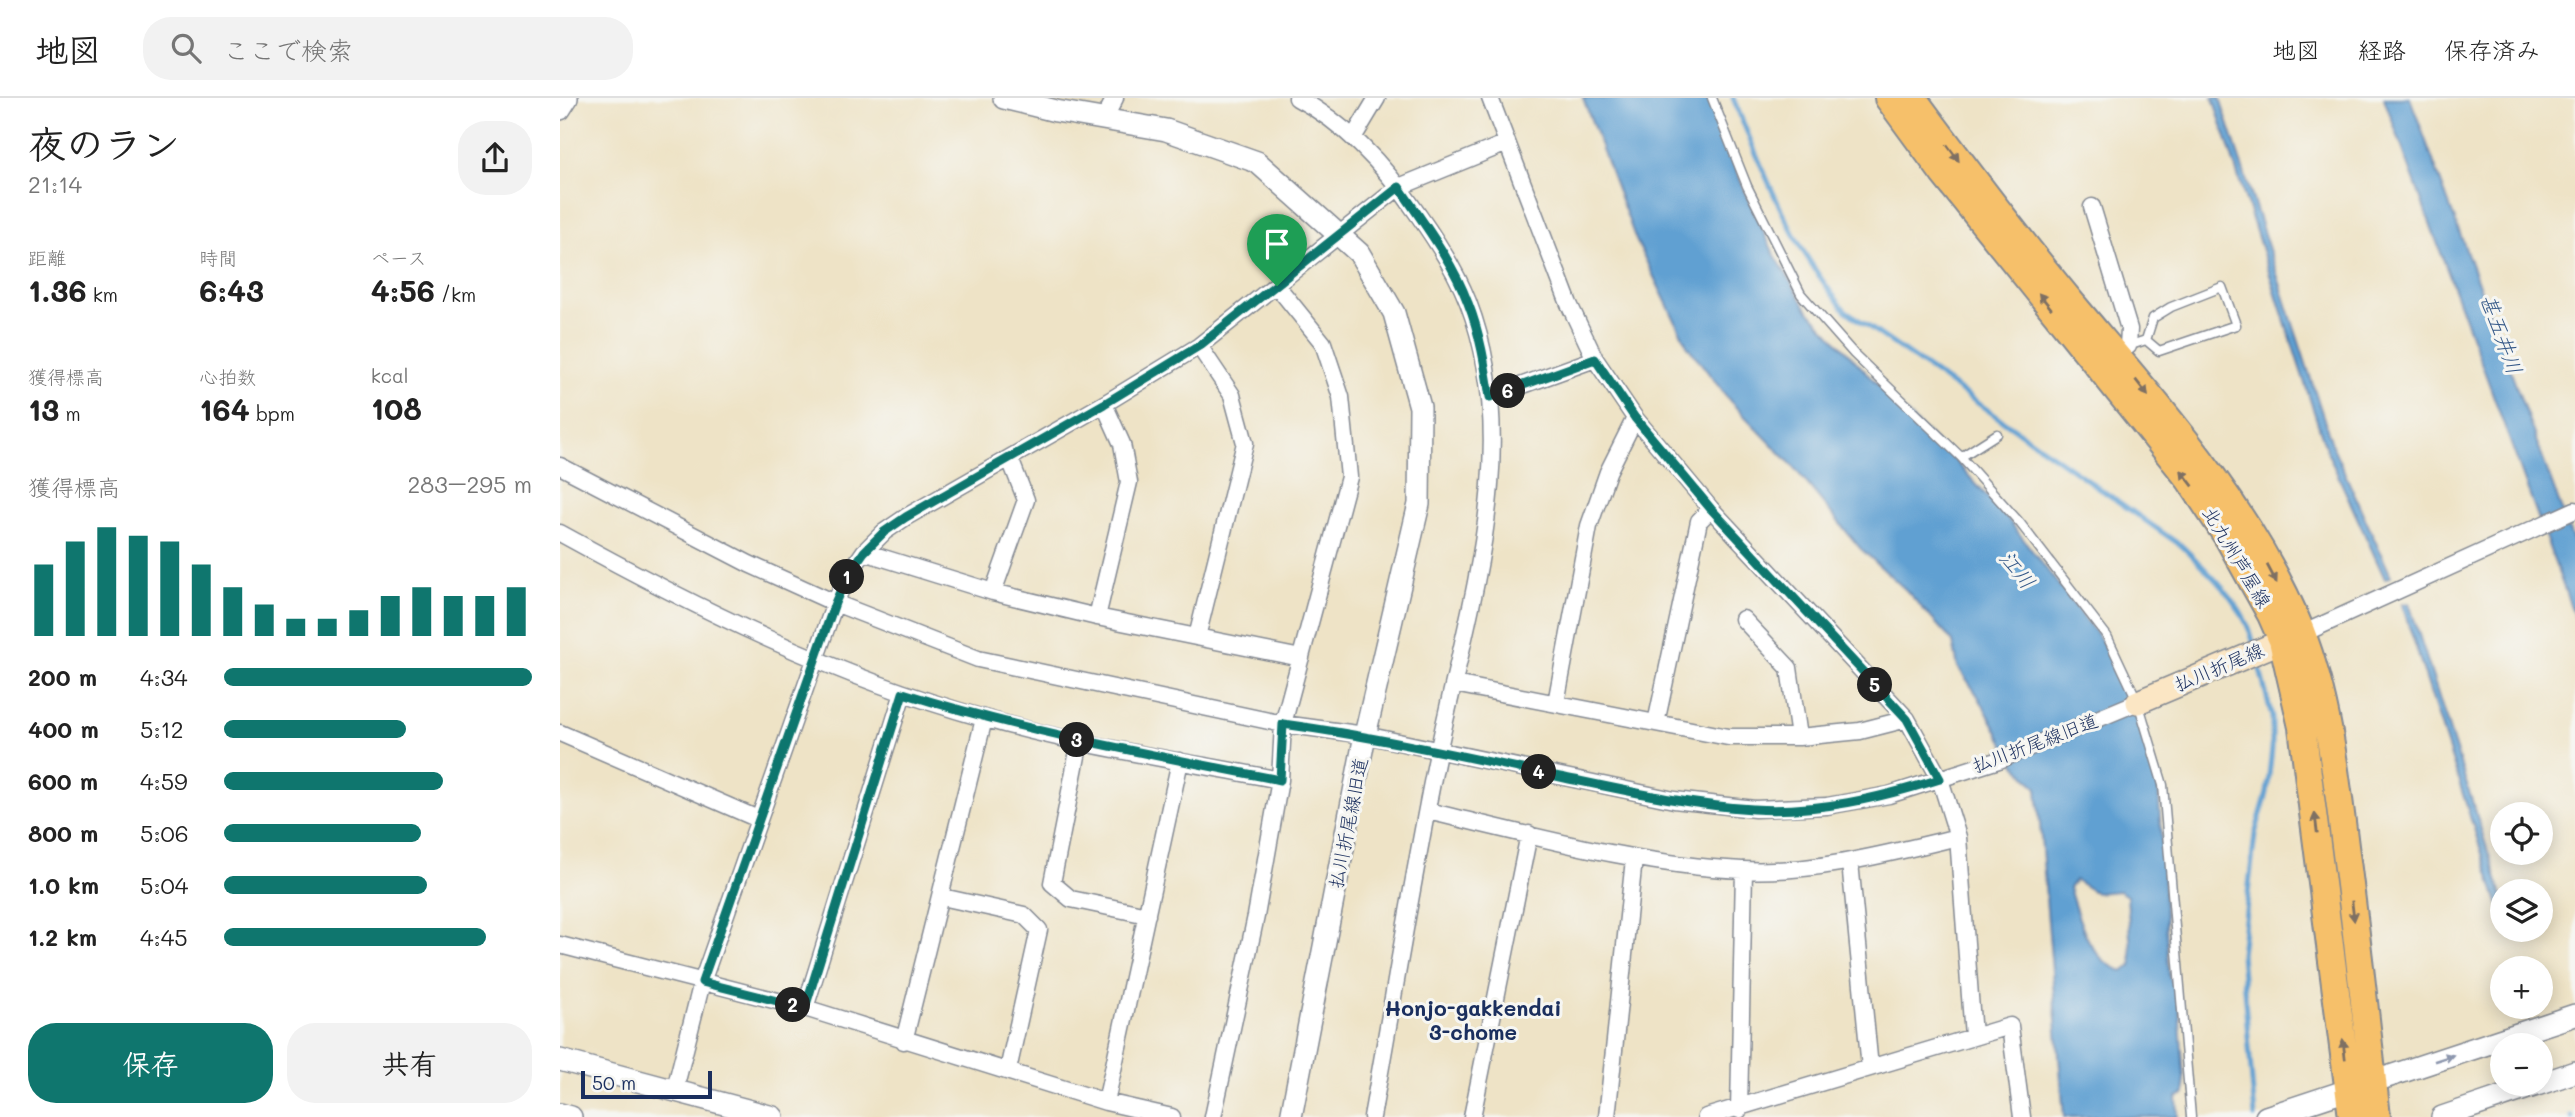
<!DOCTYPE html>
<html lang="ja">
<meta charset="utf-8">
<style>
body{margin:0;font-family:Mali,"Klee One",sans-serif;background:#f2f2f2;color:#222;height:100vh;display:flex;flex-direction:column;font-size:26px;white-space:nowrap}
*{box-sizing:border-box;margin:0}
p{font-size:23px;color:#767676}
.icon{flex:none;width:38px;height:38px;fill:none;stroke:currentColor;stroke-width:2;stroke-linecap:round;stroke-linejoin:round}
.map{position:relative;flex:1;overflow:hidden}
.drawer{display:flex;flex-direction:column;background:#fff;width:560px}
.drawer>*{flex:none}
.buttons{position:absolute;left:1930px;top:704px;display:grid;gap:14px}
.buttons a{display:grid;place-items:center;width:63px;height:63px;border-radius:50%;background:#fff;box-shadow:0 4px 18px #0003;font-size:35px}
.scale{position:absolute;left:21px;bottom:18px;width:131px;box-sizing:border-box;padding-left:7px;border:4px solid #1b2f5e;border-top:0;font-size:19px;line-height:24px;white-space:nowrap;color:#1b2f5e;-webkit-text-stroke:5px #f6f6f2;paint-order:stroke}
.pin{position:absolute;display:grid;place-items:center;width:60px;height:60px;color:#fff;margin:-72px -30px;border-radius:50% 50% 50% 0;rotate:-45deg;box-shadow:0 0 7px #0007}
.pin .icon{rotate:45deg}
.km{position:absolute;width:35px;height:35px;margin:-18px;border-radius:50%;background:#222;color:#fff;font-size:19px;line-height:35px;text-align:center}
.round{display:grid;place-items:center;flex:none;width:74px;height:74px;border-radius:28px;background:#f2f2f2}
.head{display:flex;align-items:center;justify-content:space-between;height:119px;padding:0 28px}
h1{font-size:38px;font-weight:700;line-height:52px}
.stats{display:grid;grid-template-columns:repeat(3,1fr);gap:10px;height:119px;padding:7px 28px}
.stats div{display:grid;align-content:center}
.stats b{font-size:30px;font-weight:700}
.stats small{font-size:19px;font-weight:400}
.stats p{font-size:19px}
.chart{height:196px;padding:14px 28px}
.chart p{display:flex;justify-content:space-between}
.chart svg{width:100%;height:126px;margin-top:7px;stroke:#0f766e;stroke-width:6}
.button{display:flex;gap:14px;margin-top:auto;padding:14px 28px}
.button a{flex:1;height:80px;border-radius:28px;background:#0f766e;color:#fff;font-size:28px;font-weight:700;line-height:80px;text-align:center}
.button a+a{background:#f2f2f2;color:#222}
ul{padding:0 28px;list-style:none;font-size:23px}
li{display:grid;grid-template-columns:112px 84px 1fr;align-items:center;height:52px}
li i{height:18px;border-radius:9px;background:#0f766e}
header{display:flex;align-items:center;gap:42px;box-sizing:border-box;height:98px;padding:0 35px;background:#fff;border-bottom:2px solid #e0e0e0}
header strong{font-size:33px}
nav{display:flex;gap:38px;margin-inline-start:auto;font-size:24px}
.search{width:490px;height:63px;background:#f2f2f2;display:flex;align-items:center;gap:18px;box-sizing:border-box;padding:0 24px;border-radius:28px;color:#767676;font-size:26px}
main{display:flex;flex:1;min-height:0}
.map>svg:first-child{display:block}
</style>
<header>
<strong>地図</strong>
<div class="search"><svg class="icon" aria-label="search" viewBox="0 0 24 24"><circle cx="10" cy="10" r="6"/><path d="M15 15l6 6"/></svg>ここで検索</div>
<nav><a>地図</a><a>経路</a><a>保存済み</a></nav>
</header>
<main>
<section class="drawer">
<div class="head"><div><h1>夜のラン</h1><p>21:14</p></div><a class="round"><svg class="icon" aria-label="share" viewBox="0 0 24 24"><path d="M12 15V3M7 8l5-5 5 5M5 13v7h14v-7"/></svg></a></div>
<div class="stats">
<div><p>距離</p><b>1.36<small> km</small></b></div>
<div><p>時間</p><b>6:43</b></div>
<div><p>ペース</p><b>4:56<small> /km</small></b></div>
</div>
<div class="stats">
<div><p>獲得標高</p><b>13<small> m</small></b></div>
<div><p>心拍数</p><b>164<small> bpm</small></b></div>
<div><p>kcal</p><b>108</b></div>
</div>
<div class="chart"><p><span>獲得標高</span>283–295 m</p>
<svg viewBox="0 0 160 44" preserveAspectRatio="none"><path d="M5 44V19M15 44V11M25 44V6M35 44V9M45 44V11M55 44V19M65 44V27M75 44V33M85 44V38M95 44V38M105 44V35M115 44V30M125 44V27M135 44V30M145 44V30M155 44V27"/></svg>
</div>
<ul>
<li><b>200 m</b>4:34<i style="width:100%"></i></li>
<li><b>400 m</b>5:12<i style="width:59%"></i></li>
<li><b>600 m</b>4:59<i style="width:71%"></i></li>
<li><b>800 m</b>5:06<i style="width:64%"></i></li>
<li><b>1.0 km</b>5:04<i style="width:66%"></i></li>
<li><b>1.2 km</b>4:45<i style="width:85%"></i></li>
</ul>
<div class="button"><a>保存</a><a>共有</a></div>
</section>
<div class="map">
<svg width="2015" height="1019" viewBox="0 0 2015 1019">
<rect width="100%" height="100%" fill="#f6f6f2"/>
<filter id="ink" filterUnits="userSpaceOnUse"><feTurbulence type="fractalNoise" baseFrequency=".0143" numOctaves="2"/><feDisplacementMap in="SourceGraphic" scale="14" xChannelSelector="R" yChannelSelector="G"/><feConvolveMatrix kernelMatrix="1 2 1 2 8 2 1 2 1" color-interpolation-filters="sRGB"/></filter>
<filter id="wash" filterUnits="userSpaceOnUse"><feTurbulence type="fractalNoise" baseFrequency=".00686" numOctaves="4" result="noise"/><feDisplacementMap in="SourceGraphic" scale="28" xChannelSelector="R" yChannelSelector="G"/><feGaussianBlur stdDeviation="1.57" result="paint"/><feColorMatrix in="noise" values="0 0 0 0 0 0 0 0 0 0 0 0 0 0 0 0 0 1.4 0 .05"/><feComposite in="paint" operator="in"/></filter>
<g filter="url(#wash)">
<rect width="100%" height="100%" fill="#eee3c6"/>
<path fill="#60a0d2" stroke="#3e6898" stroke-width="2" fill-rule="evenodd" d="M1023,0H1149L1183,89L1213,154L1247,211L1332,302L1390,357L1450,424L1541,542L1577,619L1598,684L1609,879L1618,893L1625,996L1617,999L1618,1019H1504L1477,690L1456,667L1418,598L1398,569L1393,544L1346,492L1300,450L1232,367L1170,303L1127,247L1076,142ZM1515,782L1536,795L1559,793L1567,798L1572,868L1564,873C1530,866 1518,819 1509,790Z
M1653,0H1660L1773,349L1831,478L1825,481L1766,351Z
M1824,0H1850L2015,448V520Z
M1849,505L1942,797V818L1842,506Z"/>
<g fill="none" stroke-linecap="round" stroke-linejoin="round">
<path stroke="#60a0d2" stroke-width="5" d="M1173,0C1204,75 1232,150 1285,212L1623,449C1650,476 1686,508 1694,547
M2011,1018L2012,1019
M1695,1019L1681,856L1695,736L1707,695L1712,650V619L1697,560"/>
</g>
</g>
<g filter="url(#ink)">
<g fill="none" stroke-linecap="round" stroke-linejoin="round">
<defs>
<path id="service" d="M1152,0L1187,88L1241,196L1294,256L1401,359L1460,425L1547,538L1578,604L1603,687L1631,1019
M1568,248L1586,242L1593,220L1611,209L1662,189L1676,227L1599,253L1586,242
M1401,359L1437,336"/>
<path id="minor" d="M737,0C787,26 828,72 859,118C878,145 896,173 908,204C964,349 908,510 878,655C853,776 834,898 812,1019
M930,0L1009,206L1035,261L1075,320L1151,411L1347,621L1380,681L1398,739L1413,938
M544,21L555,0
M793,40L817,0
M1532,109L1569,231L1568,248L1548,256
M930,299L1035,261
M0,368L189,466L275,505L418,561L723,626L805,637L1114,702L1195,711L1267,708L1329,697L1439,662L1578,604
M0,435C136,510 273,578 423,620C520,648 621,663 720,682
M304,454L433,494L537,519L741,560
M433,494L466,402L450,361
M537,519L569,384L562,346L544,306
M1183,521L1229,570L1239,639
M1742,536L2015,412
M637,539L685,345L672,297L639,248
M894,586L1168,639H1239L1300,633L1347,621
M996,605L1029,428L1048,374L1075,320
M1096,625L1139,423L1151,411
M0,635L198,721
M520,643L492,785L511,801L587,817
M867,713C971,737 1075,767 1182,772C1251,776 1331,755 1398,739
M1290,764L1310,970
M382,799L464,817L479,832L448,972
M0,847L245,910L546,1004L612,1019
M245,910L343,595
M344,943L424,621
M115,991L142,884L275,505L286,480L304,454L324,434L346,419L544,306L639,248L839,89L947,45
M546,1004L620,663
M1179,1012L1184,772
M653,1019L696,818L720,682L723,626L789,379L781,299L763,245L717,188
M912,1019L969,736
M1047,1019L1074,761
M1146,1019L1450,928L1462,1019"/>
<path id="tertiary" d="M444,0L496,13L606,32L697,64L799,155L834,215L860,309L859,406L805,637L731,1019
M0,11L7,0
M0,962L213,1019
M0,1016L11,1019
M1706,1019L2015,917
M1882,1019L2015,974"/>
<path id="secondary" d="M1578,604L1739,536"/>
<path id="primary" d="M1328,0L1383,75L1629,381L1668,440L1711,517L1722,542L1742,629L1792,1019
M1353,0C1407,73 1462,146 1520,215C1602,312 1693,414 1741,533C1768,602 1776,676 1785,748C1797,838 1807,929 1817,1019"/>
</defs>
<use href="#service" stroke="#848992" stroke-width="11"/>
<use href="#minor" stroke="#848992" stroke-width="19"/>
<use href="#tertiary" stroke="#848992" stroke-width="24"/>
<use href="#secondary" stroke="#848992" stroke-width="26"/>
<use href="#primary" stroke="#848992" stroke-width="30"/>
<use href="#service" stroke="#fff" stroke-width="8"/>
<use href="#minor" stroke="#fff" stroke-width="16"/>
<use href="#tertiary" stroke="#fff" stroke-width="21"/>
<use href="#secondary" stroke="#fbe6c4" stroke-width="23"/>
<use href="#primary" stroke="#f6c06b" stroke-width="26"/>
</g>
<defs><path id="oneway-solid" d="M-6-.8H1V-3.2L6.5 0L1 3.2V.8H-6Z" transform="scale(1.75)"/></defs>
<g fill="#7e7064">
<use href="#oneway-solid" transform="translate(1393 55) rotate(54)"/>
<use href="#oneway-solid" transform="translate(1485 203) rotate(-129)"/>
<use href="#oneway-solid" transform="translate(1582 290) rotate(52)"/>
<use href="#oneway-solid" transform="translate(1627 380) rotate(-127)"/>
<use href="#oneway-solid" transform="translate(1712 476) rotate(62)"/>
<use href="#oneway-solid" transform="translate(1756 725) rotate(-97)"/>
<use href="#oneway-solid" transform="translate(1793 813) rotate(83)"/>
<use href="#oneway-solid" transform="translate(1784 951) rotate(-97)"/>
</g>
<use fill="#8d97ae" href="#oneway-solid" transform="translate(1884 960) rotate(-18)"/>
</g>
<g fill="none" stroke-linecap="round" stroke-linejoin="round" filter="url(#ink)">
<defs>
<path id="route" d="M839,89C864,126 892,162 908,205C920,235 925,267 930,299L1035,261L1075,320L1151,411L1347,621L1380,681C1320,700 1257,715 1193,711C1129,707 1067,693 1005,680C911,660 818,639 723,626L720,682C593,657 466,634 343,595L245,910L142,884L275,505L286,480L304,454L324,434L346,419L544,306L639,248Z"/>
</defs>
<use href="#route" stroke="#fff" stroke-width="14"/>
<use href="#route" stroke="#0f766e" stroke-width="9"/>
</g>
<g text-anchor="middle" stroke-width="6" stroke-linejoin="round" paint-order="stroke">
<g font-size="19" fill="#1b2f5e" stroke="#f6f6f2">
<text transform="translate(1677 459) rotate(59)" y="7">北九州芦屋線</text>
<text transform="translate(1659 569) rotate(-23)" y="7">払川折尾線</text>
<text transform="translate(1475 645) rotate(-21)" y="7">払川折尾線旧道</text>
<text transform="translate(788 725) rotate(-79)" y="7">払川折尾線旧道</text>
</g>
<g font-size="21" font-style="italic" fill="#335787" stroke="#f6f6f2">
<text transform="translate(1941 236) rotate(70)" y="7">甚五井川</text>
<text transform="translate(1457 472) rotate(51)" y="7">江川</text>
</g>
<g font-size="21" font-weight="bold" fill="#1b2f5e" stroke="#f6f6f2">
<text x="913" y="918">Honjo-gakkendai<tspan x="913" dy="24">3-chome</tspan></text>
</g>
</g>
</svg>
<div class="buttons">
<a><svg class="icon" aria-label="locate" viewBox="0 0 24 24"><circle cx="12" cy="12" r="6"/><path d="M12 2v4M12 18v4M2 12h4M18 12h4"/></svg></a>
<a><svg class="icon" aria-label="layers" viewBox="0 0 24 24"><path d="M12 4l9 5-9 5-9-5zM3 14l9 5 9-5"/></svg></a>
<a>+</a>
<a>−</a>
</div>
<div class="scale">50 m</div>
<div class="pin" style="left:717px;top:188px;background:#1e9e55"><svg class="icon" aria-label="arrive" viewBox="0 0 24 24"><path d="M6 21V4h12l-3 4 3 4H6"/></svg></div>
<b class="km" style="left:287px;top:479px">1</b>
<b class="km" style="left:233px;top:907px">2</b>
<b class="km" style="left:517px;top:642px">3</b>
<b class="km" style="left:979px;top:674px">4</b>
<b class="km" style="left:1315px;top:587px">5</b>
<b class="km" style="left:948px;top:293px">6</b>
</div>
</main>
